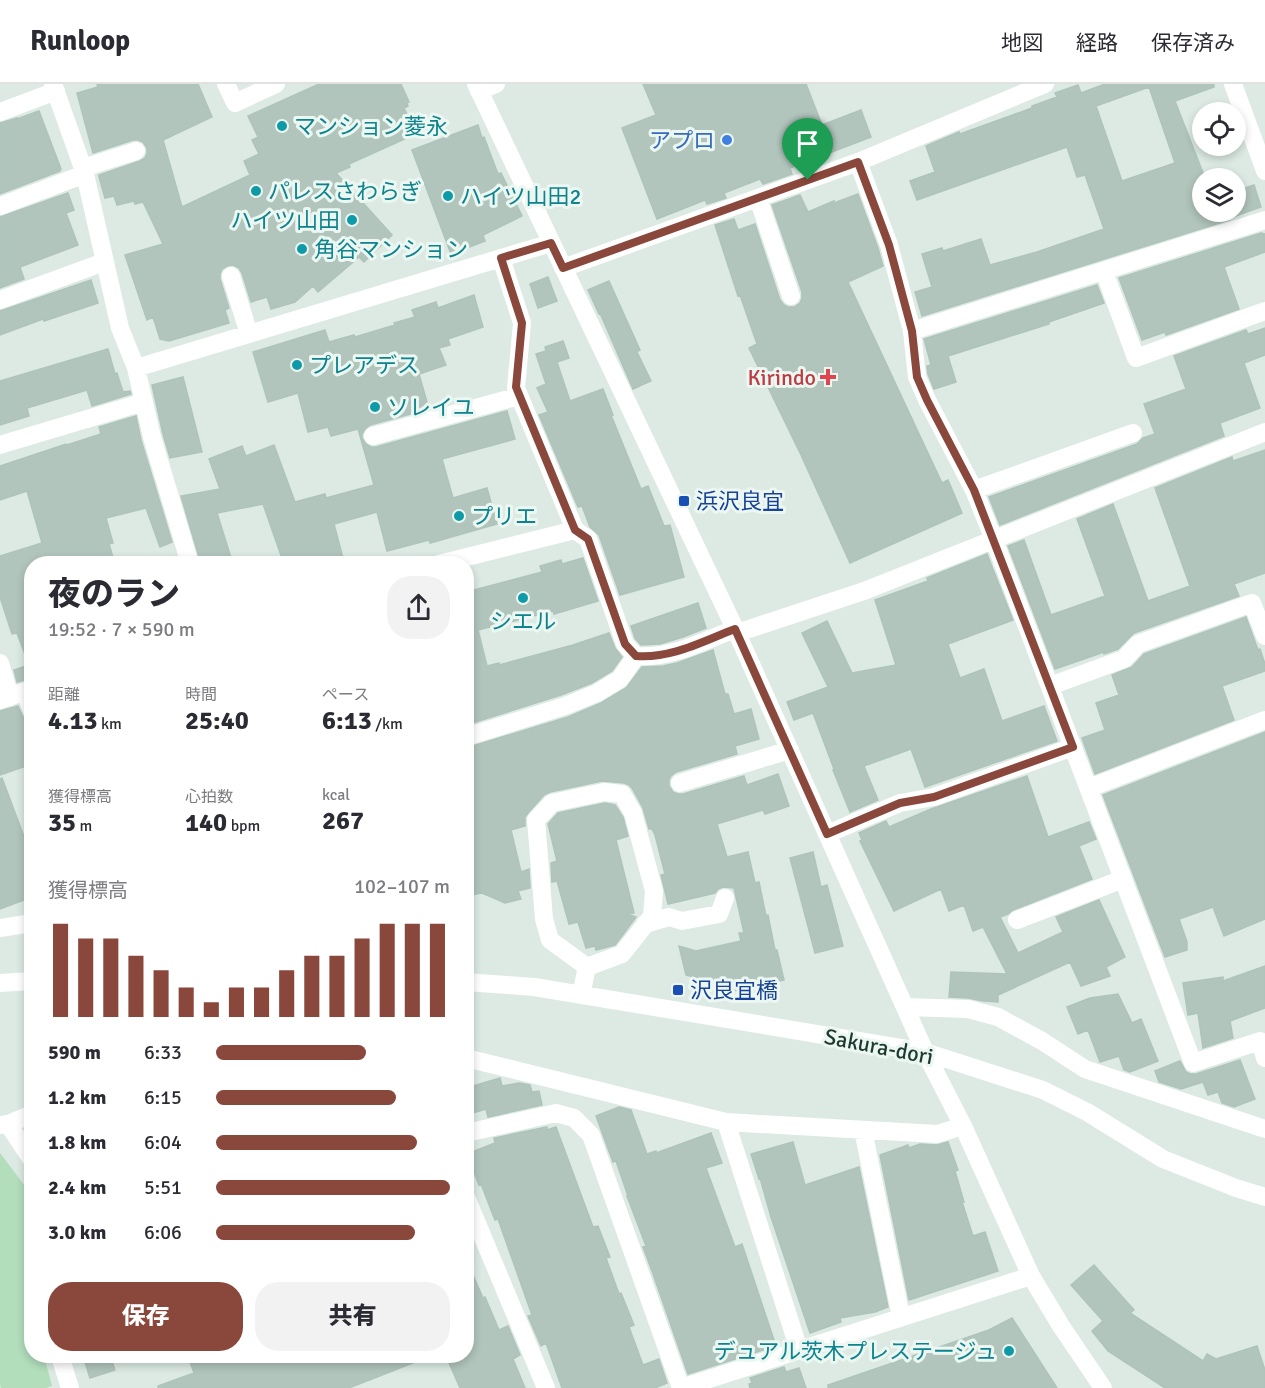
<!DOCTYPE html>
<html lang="ja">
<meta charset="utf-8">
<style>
body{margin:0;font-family:Signika,"Noto Sans JP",sans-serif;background:#f2f2f3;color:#2b2b33;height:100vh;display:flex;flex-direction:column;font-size:22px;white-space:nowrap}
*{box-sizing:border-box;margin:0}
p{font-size:20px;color:#7c7c81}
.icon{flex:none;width:33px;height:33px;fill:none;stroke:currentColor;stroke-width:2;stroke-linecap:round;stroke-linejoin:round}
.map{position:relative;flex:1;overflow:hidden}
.sheet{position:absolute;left:24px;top:472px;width:450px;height:807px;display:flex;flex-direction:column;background:#fff;border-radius:24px;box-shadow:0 3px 9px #0003}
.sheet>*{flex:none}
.controls{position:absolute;left:1192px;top:18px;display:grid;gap:12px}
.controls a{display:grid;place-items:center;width:54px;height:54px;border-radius:50%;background:#fff;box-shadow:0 3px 9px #0003;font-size:30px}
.pin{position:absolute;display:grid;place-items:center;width:51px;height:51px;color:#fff;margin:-62px -26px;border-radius:50% 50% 50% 0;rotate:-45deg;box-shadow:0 0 6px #0007}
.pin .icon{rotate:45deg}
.round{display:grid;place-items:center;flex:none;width:63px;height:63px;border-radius:24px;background:#f2f2f3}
.overview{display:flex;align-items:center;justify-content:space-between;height:102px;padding:0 24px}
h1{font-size:33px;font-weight:800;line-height:45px}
.metrics{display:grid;grid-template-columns:repeat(3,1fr);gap:9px;height:102px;padding:6px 24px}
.metrics div{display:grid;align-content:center}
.metrics b{font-size:26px;font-weight:800}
.metrics small{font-size:16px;font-weight:400}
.metrics p{font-size:16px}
.chart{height:168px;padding:12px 24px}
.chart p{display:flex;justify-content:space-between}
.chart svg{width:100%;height:108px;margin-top:6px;stroke:#8a473b;stroke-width:6}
.button{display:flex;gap:12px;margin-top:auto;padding:12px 24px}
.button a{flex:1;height:69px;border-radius:24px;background:#8a473b;color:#fff;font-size:24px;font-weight:800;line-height:69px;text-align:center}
.button a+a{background:#f2f2f3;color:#2b2b33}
ul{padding:0 24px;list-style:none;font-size:20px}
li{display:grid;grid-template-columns:96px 72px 1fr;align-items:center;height:45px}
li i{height:15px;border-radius:8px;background:#8a473b}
header{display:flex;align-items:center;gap:36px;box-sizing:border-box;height:84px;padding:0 30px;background:#fff;border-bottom:2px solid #e1e1e2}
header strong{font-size:28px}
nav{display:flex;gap:33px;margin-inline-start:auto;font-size:21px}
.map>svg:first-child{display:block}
</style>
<header>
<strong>Runloop</strong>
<nav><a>地図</a><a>経路</a><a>保存済み</a></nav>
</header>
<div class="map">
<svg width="1265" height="1304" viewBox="0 0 1265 1304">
<rect width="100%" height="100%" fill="#dceae3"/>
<path fill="#b2debc" d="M0,1069L31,1110L32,1272H44L52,1302L46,1304H1L0,1300Z"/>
<path fill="#b1c5bc" stroke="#aec4ba" stroke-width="1.5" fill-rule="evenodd" d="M97,0H198L212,33L163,56L182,123L250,91L244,77L259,70L252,56L258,53L248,32L319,0H401L409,18L407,19L408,22L404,24L416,50L349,80L350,83L336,89L392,151L364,178L359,173L318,208L313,202L295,218L271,225L267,213L251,218L242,189L239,184L233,181L227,182L222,185L220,190V195L229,224L225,226L229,239L169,257L160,255L153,233L147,236L125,171L163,160L143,118L135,120L134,117L117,121L114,112L105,114L99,93V91L140,77L145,74L147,69V64L143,58L138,56H133L93,69L77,9L98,3Z
M643,0H806L822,41L861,26L871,53L790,84L792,90L763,100L760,95L724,109L726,114L707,120L705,116L657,135L622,44L656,31Z
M1105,0H1214V3L1175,17L1205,94H1203V128H1236V107L1254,101L1261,123L1227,135L1229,136L922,232L915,208L932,203L922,170L942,164L943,167L981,155L990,181L1037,168L1104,145L1085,91L1077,93L1067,63L917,116L910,97L935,88L926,62L959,48L960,50L1032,24V22L1057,13L1055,9L1078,1L1081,9ZM1149,3L1175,79L1122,97L1096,22Z
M39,27L61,85L60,86V87L0,110V39L17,34V35Z
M478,41L482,54L484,53L498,90L501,89L522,132L483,151L485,157L451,170L412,66Z
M68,109L74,126L66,129L78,161L20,183L24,195L0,204V133Z
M858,110L878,164L883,182L848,198L942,399L948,396L962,429L850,479L801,371L749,264L757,260L740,211L738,212L715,141L734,135L738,146L755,140L780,216L784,221L788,223H794L800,219L802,214V208L772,121L800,111L808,128L834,117V119Z
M1261,149L1265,150V168L1224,183L1239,225L1166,251L1165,248L1142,256L1119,194Z
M548,193L557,217L538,224L530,200Z
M91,196L98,219L44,237L43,235L0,251V227Z
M609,197L640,266L637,268L651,297L633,305L600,229L599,230L588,206Z
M1097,201L1104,219L1049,238V240L948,272L956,298L934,305L928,290L927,282L931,281L924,255Z
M474,211L483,243L448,255L450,261L439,264L446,281L419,290L429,325L370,341L365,345L362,350V354L366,360L371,363H376L507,327L515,355L442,375L453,414L487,404L497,440L430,459L429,456L387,467L377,428L334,440L343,474L324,480H284L263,420L217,429L233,480H201L181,412L220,405L209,375L242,362L246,372L274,361L295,418L325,410L326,414L374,401L358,345L331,352L328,343L308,348L298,309L268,318L253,268L325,246L329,258L354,251L355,253L395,241L394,239L415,233L412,226L436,218L438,224Z
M1265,244V271L1244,279L1260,324L1220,339L1224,352L1000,441L989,413L1137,360L1143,354L1155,350L1144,320L1186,305L1174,272L1246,246L1248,250Z
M563,257L569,274L557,278L570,317L603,305L613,331H611L641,405L648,402L664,442L670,441L684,493L620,511L599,451L590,443L582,422L578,423L539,331L548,328L537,304L546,300L536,270L546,267L545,263Z
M108,265L115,290L117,289L123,308L130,307L131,310L92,322L87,306L27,324L29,332L0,341V297Z
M183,293L202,368L170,374L163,350L152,301Z
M136,332L141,356L172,458L160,463L146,424L106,434L113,459L109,460L115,480H32V594L17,598L14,586L29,581L17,549L12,550L0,513V472L42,459L27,407L0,416V382L66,360L67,361L101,350L99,343Z
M1265,366V489L1234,500L1239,512L1134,549L1118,565L1104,570V568L1055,585L1008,462L1024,456L1051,531L1105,512L1077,435L1113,420L1148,517L1190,502L1155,404L1232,373L1233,377Z
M987,470L1013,536L948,560L960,594L984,585L1002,637L1044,622L1057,657L925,703L911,665L864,682L878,716L850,728L833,686L834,685L813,629L794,636L787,618L828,603L802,549L827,537L852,589L896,581L875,516L928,497L927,494Z
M583,474L598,517L554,530L553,527L478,546L487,582L499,579V581L573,561L609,549L615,564L622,573L612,587L592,599L561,611L466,641V508L542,488L540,482L561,476L562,480Z
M698,519L706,544L683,553L660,560L641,561L635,554L631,542Z
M1246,533L1258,566L1260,565L1265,580V587L1222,602L1234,636L1095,690L1082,654L1105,646L1096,619L1119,611L1112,591L1132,583L1144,570Z
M713,566L725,610H728L734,630L751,625L759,655L735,662L737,670L676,688L671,692L669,696V702L673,708L678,710H683L744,692L747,701L778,690L789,722L765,730L763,726L717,740L727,773L748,768L755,799L759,798L766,832L768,831L775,866H777L784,896L726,909L706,905L704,896L686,891L679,862L696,867L741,857L739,849H744L734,804L723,803L718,805L715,809L668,820L661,791L665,790L655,751L652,745H649L643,724L632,704L629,701L624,699L602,697L550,708L544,711L528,729L525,733V742L511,746L521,788L529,785L530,804L518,807L521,815L505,819L482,809L471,811L466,793V664L568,633L601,619L626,604L642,583L663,582L677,579Z
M18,622L24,635L32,638V680L0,691V627Z
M1265,648V835L1224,852L1213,823L1179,835L1187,858V866L1165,873L1103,711Z
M1027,692L1048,753L1089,738L1096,755L1079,762L1092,795L1013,826L1008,830L1000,833L1018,869L1063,848L1056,833L1099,816L1125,873L1106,883L1110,892L1081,902L1070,878L998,911V918L983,917L968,914L949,913L951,888L1007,890L983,843L973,847L964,821L949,827L941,805L894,827L860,757L862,756L859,749L886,737L889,743L931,725Z
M2,694L26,758L32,756V813L0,825V695Z
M605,719L615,721L623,733L628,752L616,756L634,829L628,830L636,833L615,861L596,866L595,862L586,864L578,838L569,840L557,797L552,798L551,779L557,777L548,740L558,729Z
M813,768L821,803L827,801L843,862L815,869L790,774Z
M1265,882V924L1230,937L1233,954L1203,964L1198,929L1188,931L1183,899L1223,893V897Z
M1118,910L1132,939L1141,935L1158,977L1130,988L1124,986L1119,972L1100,978L1088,946L1078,950L1067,923L1090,914Z
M1240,976L1255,1015L1234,1023L1222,1019L1218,1008L1208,1011L1203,998L1181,1005L1159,998L1155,987L1180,977L1186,988L1190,990H1196Z
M500,994L502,1002L519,999L530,1001L532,1008L539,1007L542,1021L488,1033L486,1025L466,1031V1004Z
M619,1023L631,1026L647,1070L656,1067V1069L711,1049L722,1079L706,1084L735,1163L742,1160L776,1262L688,1290L652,1187L643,1163L646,1162L627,1112H628L616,1077L613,1078L596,1032Z
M547,1043V1046L556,1043L593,1143L598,1142L610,1173L606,1174L619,1210L621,1209L634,1241L629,1243L643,1281L659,1275L667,1299L655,1304H562L546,1259L541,1262L528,1232L532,1231L498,1135L495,1136L481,1100L479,1101L467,1070L495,1059L494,1054Z
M793,1058L805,1101L859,1083L888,1223L875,1228L840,1234L841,1238L810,1249L771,1133L760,1094L759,1095L751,1070Z
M948,1058L958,1086L955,1087L964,1118H962L973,1152L985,1148L998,1187L909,1216L880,1071L908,1061L909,1064L920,1060L937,1061Z
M466,1175L483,1214L485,1213L499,1246L508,1242L520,1271L513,1275L525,1304H460L446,1272H466Z
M1094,1181L1134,1226L1130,1229L1203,1277L1207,1270L1216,1275L1257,1262L1265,1286V1304H1165L1108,1267L1092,1247L1103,1237L1071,1201Z
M1012,1234L1057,1304H828V1301L989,1246Z
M83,1272H110L115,1286L90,1294Z
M188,1272H428V1273L349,1304H158V1302L194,1289Z
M784,1283L786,1288L799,1284L806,1304H750L749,1300L752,1299L750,1294Z"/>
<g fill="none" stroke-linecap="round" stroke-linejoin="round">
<path stroke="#fff" stroke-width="18" d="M53,0L85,90L120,244L136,284L551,159
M226,0L235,19L276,0
M476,0L737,549L925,968L963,1042L1031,1192L1061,1242L1103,1304
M1233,0L1265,87
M479,7L496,0
M0,28L56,7
M858,78L889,161L912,247L917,293L927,316L974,406L994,456L1193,979L1260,957L1265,974
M83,84L136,67
M758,114L791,212
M0,122L85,90
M501,174L522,239L516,304L575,446L588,455L625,560L636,572C671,575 703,557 735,545
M563,184L858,78L1045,0
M1104,187L1136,274L1265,227
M231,192L249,250
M0,216L104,178
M912,247L1265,136
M136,284L152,353L190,480
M373,352L519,312
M0,361L144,318
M974,406L1133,349
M439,480L575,446
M737,549L864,507L1265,348
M0,579L10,613
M1050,602L1124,575L1138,560L1252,519L1265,552
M25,608L32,627
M0,616L32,605
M466,653L565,622L597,609L620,595L636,572
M680,699L790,666
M1089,704L1265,636
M827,750L900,719L934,713L1073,663
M1017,836L1123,795
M645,840L669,833L682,837L719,830L725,814
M0,844L32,839
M466,898L534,903L925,968L1043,1006L1087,1028L1163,1075L1236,1104L1265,1113
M0,899L32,897
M581,911L587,883L622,870L652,832L654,807L633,729L622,710L604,708L552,719L536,736L544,835L550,856L587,883
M905,923L968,925L998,933L1042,957L1085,985L1265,1045
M466,974L726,1038L937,1050L963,1042
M726,1038L799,1266
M8,1040L32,1076
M0,1041L8,1040L32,1030
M863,1046L901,1233
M466,1049L556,1029L574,1034L591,1051L681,1304
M466,1113L546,1304
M60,1272L70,1304
M681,1304L1031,1192"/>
</g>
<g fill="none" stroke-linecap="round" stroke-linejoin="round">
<defs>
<path id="route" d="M858,78L889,161L912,247L917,293L927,316L974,406L1073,663L934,713L900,719L827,750L735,545C703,557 671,575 636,572L625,560L588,455L575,446L516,303L522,239L501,174L551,159L563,184Z"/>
</defs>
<use href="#route" stroke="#fff" stroke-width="12"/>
<use href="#route" stroke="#8a473b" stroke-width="8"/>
</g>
<g fill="#0f9aa8" stroke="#ecf7f1" stroke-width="2">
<circle cx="282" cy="42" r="6"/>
<circle cx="256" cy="107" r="6"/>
<circle cx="448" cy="112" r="6"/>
<circle cx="352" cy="136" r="6"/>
<circle cx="302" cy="165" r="6"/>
<circle cx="297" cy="281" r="6"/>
<circle cx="375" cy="323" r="6"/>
<circle cx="459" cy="432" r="6"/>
<circle cx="523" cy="514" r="6"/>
<circle cx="1009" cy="1267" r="6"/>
</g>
<circle fill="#3f7fe0" stroke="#ecf7f1" stroke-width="2" cx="727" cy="56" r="6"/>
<path fill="#e0444e" stroke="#ecf7f1" stroke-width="2" d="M825 284h6v6h6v6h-6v6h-6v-6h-6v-6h6z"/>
<g fill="#1a4fb4" stroke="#ecf7f1" stroke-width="2">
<rect x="678" y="411" width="12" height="12" rx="3"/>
<rect x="672" y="900" width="12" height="12" rx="3"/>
</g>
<g text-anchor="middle" stroke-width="6" stroke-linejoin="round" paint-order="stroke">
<g font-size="22" fill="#0d838f" stroke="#ecf7f1" text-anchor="start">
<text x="294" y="50">マンション菱永</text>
<text x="268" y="115">パレスさわらぎ</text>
<text x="460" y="120">ハイツ山田2</text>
<text x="340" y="144" text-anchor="end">ハイツ山田</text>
<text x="314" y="173">角谷マンション</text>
<text x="309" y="289">プレアデス</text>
<text x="387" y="331">ソレイユ</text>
<text x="471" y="440">プリエ</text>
<text x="523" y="545" text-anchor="middle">シエル</text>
<text x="997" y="1275" text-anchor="end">デュアル茨木プレステージュ</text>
</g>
<g font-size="22" fill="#366cbe" stroke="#ecf7f1" text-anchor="end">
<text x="715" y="64">アプロ</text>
</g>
<g font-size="22" fill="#be3a42" stroke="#ecf7f1" text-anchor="end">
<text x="816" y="301">Kirindo</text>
</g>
<g font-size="22" fill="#164399" stroke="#ecf7f1" text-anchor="start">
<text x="696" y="425">浜沢良宜</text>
<text x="690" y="914">沢良宜橋</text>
</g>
<g font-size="22" fill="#1d3a31" stroke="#ecf7f1">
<text transform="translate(879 962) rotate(11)" y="8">Sakura-dori</text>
</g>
</g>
</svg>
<div class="controls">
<a><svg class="icon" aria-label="locate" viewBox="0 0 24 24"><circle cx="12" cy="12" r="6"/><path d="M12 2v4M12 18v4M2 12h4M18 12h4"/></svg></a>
<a><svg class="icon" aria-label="layers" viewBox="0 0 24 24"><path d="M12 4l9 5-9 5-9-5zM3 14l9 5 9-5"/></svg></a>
</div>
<div class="pin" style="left:808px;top:96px;background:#1e9e55"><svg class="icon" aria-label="arrive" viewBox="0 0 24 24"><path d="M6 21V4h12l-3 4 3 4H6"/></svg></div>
<section class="sheet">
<div class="overview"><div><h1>夜のラン</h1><p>19:52 · 7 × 590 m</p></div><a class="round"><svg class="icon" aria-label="share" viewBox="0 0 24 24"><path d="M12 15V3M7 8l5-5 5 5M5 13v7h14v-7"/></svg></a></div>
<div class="metrics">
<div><p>距離</p><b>4.13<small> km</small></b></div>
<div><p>時間</p><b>25:40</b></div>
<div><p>ペース</p><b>6:13<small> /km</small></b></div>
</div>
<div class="metrics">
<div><p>獲得標高</p><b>35<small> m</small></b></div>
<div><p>心拍数</p><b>140<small> bpm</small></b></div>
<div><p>kcal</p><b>267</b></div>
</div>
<div class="chart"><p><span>獲得標高</span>102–107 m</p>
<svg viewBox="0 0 160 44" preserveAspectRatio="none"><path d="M5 44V6M15 44V12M25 44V12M35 44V19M45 44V25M55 44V32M65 44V38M75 44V32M85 44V32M95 44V25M105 44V19M115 44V19M125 44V12M135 44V6M145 44V6M155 44V6"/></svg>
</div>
<ul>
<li><b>590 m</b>6:33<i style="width:64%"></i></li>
<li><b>1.2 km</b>6:15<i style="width:77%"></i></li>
<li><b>1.8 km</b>6:04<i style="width:86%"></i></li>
<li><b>2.4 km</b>5:51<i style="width:100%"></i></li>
<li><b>3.0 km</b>6:06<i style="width:85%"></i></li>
</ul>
<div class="button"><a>保存</a><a>共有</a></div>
</section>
</div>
